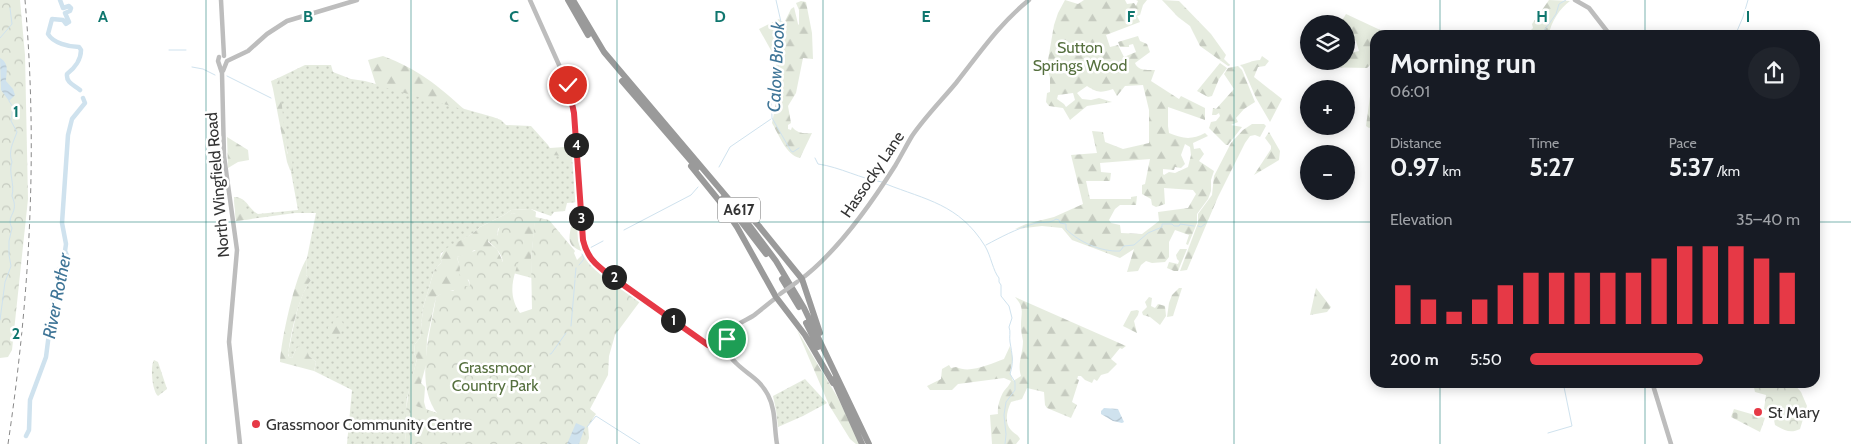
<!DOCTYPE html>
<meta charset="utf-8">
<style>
body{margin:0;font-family:Cabin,sans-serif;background:#20242c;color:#f1f3f6;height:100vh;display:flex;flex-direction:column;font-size:19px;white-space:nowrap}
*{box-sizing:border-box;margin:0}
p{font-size:16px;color:#9ea1a6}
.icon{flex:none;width:28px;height:28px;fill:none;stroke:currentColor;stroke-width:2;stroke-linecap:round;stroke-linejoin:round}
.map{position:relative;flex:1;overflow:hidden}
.side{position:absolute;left:1370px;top:30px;width:450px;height:358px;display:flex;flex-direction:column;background:#171b24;border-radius:15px;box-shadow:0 2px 12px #0003}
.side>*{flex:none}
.tools{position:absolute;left:1300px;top:15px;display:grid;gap:10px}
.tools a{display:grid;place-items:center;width:55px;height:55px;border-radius:50%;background:#171b24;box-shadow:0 2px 12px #0003;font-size:25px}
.pin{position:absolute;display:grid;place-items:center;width:42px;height:42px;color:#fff;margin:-21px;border:2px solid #fff;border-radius:50%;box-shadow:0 1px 5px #0007}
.km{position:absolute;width:25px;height:25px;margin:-12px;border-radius:50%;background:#222;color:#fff;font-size:14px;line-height:25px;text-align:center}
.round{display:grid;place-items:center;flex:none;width:52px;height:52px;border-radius:26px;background:#20242c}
.summary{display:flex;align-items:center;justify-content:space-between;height:85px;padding:0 20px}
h1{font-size:28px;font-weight:800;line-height:38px}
.metrics{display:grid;grid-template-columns:repeat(3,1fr);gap:8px;height:85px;padding:5px 20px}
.metrics div{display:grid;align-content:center}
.metrics b{font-size:25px;font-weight:800}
.metrics small{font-size:14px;font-weight:400}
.metrics p{font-size:14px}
.chart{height:140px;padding:10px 20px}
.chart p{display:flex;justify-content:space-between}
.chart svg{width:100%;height:90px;margin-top:5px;stroke:#e63946;stroke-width:6}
ul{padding:0 20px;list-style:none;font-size:16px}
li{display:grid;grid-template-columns:80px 60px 1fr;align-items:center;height:38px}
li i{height:12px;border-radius:6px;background:#e63946}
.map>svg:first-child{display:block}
</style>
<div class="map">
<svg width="1851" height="444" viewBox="0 0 1851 444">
<defs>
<pattern id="grass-dots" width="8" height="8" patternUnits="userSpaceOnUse" patternTransform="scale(1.25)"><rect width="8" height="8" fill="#e6ecdf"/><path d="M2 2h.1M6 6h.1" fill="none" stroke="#c6cbc0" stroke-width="1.8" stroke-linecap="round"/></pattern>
<pattern id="forest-firs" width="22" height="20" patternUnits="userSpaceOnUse" patternTransform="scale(1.25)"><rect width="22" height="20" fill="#e6ecdf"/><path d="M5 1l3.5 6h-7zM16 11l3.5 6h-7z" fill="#c6cbc0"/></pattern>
<pattern id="cemetery-stones" width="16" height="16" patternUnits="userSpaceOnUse" patternTransform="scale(1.25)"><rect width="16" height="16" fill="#e6ecdf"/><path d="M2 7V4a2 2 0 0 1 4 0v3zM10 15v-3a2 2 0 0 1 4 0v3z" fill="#c6cbc0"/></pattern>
<pattern id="park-crowns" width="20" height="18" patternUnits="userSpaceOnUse" patternTransform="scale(1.25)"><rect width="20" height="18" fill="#e6ecdf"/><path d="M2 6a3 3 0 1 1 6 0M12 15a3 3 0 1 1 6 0" fill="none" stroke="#c6cbc0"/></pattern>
<pattern id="water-waves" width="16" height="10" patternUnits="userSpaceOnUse" patternTransform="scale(1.25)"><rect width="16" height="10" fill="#cfe2ee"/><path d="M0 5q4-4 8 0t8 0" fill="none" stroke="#b2c2cd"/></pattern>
</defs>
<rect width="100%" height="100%" fill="#fff"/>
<path fill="url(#grass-dots)" d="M305,65H331L333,72L351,79L365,81L493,117L501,120L506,125L531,126L548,145L553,153L574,155L578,202L567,203L565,211L554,212L551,216L531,209L511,210L504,215L480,227L472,234L441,253L440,258L442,262L435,269L433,274L423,308L420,338L415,344L414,353L417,359L407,398L405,429L406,444H347L352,390L314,371L316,362L309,356L296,349L292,358L289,357L288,353C294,329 296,300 311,280L306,275L307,258L316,213H295L236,221L234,197C247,197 248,209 258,214L298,210L274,80Z
M154,360L158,362L167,389L158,396C152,391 150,366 154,360Z
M805,379L827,403L803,416L778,427L776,410L773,396Z"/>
<path fill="url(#forest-firs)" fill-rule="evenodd" d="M1065,0L1078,4L1084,0H1125L1127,4L1134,3L1136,6L1138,1L1136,0H1147L1143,5L1140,15L1137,16L1140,22L1106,35L1110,47L1118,45L1124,57L1136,52L1133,44L1129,45V47H1120L1118,42L1138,36L1140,41L1147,44L1150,52L1135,63C1138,71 1147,70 1155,70L1151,81L1179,99L1181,96L1205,108V120L1168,107V126L1169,133C1183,139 1192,140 1205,133L1208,136L1193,143L1194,149L1200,148L1204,154L1199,161L1214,171L1211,180V191L1208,199L1197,214V223L1188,245L1186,244L1189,235L1175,230L1169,242V257L1165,262L1152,263L1146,261L1141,265L1138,271L1127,272L1134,249L1120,258L1072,240L1062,228L1042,226L1015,229L1026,224L1054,217L1083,204L1071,155L1097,153L1092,131L1103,132L1105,142L1123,149L1149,143V110L1143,85L1125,86L1117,96L1113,89C1100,93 1098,93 1087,86L1077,93L1082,99L1091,100L1099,98L1112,102L1087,106L1070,120L1063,108L1049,106L1046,102L1047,93L1050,92V78L1047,66L1054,25L1058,13ZM1073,93L1075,100L1066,107L1064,104L1057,99L1058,95ZM1185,144L1190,147L1191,155L1188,167L1175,173L1169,172L1164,175L1163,174V169L1174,170L1175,167L1181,168L1185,164L1181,155ZM1150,159L1145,184L1142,185V194L1151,199L1152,205L1156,207L1165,204L1164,188L1193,190L1196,194L1188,208L1158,212L1159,221L1142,234L1121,233L1120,225L1111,223L1109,220L1115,209L1120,205H1136L1137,196L1131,197V199H1090L1086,181H1110L1111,173L1101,172L1100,163Z
M1162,0L1179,1L1211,34L1226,55L1224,59L1230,65L1228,66L1200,46L1190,26L1178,17Z
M1549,0L1570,1C1560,8 1551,22 1549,34L1482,35L1526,31L1529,32L1533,28L1532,24Z
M801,1L806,2L812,33L813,59L803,58L796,93L788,106L791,123L788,125V129L791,130L792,127C797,133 804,134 812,133L800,158C786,155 779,135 772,123L776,103L775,100H770V86L777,61L759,29L779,19L781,21H785L791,9L794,7L798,24L799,25V10L796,3Z
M1346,14L1391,35H1375V126L1369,128L1366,126L1374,67L1370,65L1367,68L1316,67L1319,61L1333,63L1336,61H1346V54L1359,51L1356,41L1351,37V32L1346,31V24H1340Z
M383,56C418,69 437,85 465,110L376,85L368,60Z
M1262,56L1269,61L1265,66L1258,67L1254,77L1282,99L1270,122L1256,98L1243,68L1240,65C1247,64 1252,60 1260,60Z
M1220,63L1227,68L1219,79L1212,96L1208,97L1197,91Z
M1238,66L1242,70L1255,102L1244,109L1236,118L1238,122L1231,125L1242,127L1228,145H1226L1209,128L1211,122L1216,121L1220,116L1219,113L1216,115H1212L1213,108L1216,109L1234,89L1224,74L1228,68Z
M279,78L287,153L292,158L293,171L290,170L287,162L273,89L271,81Z
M1252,124H1264L1266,126L1260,137L1255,135L1250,136L1245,143L1218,197L1187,270L1180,271L1198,223V214L1212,195L1214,176L1231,143L1243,130Z
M1269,132L1280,151L1279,160L1254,175L1271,149V146L1265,138Z
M227,137L248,150L249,160L238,162L228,168Z
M564,147L574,152L575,161L567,164L565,156L551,155L549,152L550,148Z
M237,198L244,202V209L252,219L236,221L234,200Z
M531,209L536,212L531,260L532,278L513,273L524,240V216L512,213L498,229L497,236H488V242L497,249L503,262L474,250L470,254L457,257C459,269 468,275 470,286C458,290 446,290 436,297L427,339L426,365L421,383L425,387L424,402L426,409L449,418L406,444L405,421L410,378L413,374L417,359L414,353L415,344L420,338L423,308L433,274L435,269L442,262L440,258L445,249L472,234L480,227L504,215L511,210Z
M571,226L579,228L580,243L584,249L581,251C565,245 570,236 571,226Z
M1180,249H1187L1178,271H1174L1167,268L1169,262L1178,264L1179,261L1177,259L1176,255Z
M307,258L306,275L311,280C298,297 291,333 288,355L289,357L292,358L296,349L301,344L305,346L309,356L316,362L314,371L280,362C281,340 295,276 307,258Z
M1179,288H1182L1173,316L1167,317L1169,303L1172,295Z
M1316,288L1331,307L1327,312L1310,315Z
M1015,297L1126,346L1122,349L1120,348L1111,359L1117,364L1108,373L1101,375L1097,381L1094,379L1092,383L1085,380L1081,376H1078L1077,379L1079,380L1072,402L1077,405L1071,418L1047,408L1045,405L1044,392L1027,388L1022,399L1011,402C1007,410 1004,423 1011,430C1014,434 1018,434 1020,439L1016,444H992L990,415L998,414C997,408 1000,397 1004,391C1007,387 1009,386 1011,381L1004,378L958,384L952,390H930L927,386L941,379L942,369L949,365L951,368L956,367C970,374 990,364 1004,359L1010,346L1013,359L1010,372L1013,381L1021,376C1017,363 1023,354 1023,341C1022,336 1021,331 1021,326C1021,312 1025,308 1015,297Z
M1149,297L1152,298L1151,306L1155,308L1158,304L1165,306L1166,316L1160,325L1150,317L1143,315L1142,312L1147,307L1145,302Z
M1137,310L1139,311L1138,315L1134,321L1137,333L1123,326L1131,311Z
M339,317L344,325L341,333L336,338L328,337V327L332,325L335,318Z
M797,330L838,398L860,444H856L850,439L829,405Z"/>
<path fill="url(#cemetery-stones)" d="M1734,409L1765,418L1760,432L1731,417Z"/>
<path fill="url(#park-crowns)" d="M0,0H20L25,55L28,199L12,350L8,357L0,358Z
M512,213L524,215C524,223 525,232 524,240C521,265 502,287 520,313L532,309L531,260L535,217L549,220L575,251L574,253L577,260L585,252L603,271L641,300L615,335L609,356L608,375L590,409L596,414L588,426L589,438L587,444H406L405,421L407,403L437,413C414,383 431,331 436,297L445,291H453L459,286H470L469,280L459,275L460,268L457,257L480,249L503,262C501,252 496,248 488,241V236H497L501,221Z
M1753,383H1793L1801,392L1807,406L1800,429C1790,434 1784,430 1775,425L1773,415L1764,409L1766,395L1755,392Z"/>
<path fill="url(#water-waves)" d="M0,58C10,64 6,72 6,81L13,89L15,95L9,101L1,90Z
M1104,408L1118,409L1124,422L1122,423L1113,421L1101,414V411Z
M576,423L585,427L579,444H567Z"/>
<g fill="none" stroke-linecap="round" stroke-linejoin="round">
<path stroke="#cfe2ee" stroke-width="1" d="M776,0L781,22L778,69L771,92L772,118L791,151L793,152L799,148
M1737,31L1743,17L1748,0
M1541,35L1556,14L1559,4L1566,0
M1734,35L1736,33
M0,38L12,24L10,8
M169,50H186
M192,67L203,69L215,75
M227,76L271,98
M815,158L818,164C840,167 861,179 882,182
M719,167L730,147L771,119
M886,184C926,200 959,204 985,246C991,256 993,271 999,278V282L1001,285V296L1009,306L1012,318L1009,327C1011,332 1009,337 1010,342C1012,354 1014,362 1010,374L1015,382V390L1006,402L1004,415L1006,434L1005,444
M1198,226L1201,227L1205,224
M624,230L691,195L698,187
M986,245C1001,237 1016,229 1033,224C1041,221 1050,224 1056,219L1059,220L1060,223L1066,224V229C1079,242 1101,252 1120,251L1124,246L1134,245L1148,233L1162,227V224H1172L1174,226H1179L1180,224L1194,226
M588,249L603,241
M579,265L584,259L582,254
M575,278L576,268
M0,320L5,282L11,266L9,255V241L12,228C5,215 20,214 12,196C15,183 8,173 12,162C8,151 13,143 17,132L11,121L13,107L9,101
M571,326L575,280
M550,354H551L566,333
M587,427L596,416L640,444
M1548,433L1572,426L1563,382"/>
<path stroke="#cfe2ee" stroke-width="4.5" d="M60,0L63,8L69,6L71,8L70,11L65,13L69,22L66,24L63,20L52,19L48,34C53,43 69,47 79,47L81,50C81,59 75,68 67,74C66,83 74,85 80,90
M26,436L29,430L30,400L46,357L54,294L62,291L63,279L59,272V269L66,266L68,258L65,251L66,244L62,223L68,135L72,119L85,103L83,98"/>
<path stroke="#bdbdbd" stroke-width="4.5" d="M221,0L224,56
M530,0L568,85L572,100L583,240L587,254L595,263L708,345L717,349L727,348
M1575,0L1589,8L1610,35
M219,57L218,61L222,73L224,156L237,250L229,342L240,444
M223,71L227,61L248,51L267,34L287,21L357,0
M800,280C836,253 871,204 895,166C901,156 906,146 912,136C925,117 941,101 956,83C979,54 1000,23 1029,0
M1652,382L1671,444
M777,444C774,428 776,410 768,395C759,378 748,375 736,363C726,354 723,338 733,328C739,323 746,320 753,316C761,310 769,303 777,297"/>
<path stroke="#9a9a9a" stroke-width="6" d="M568,0L588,35
M573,0L604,52L737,209L776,261L804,308L869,444
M622,81L697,168
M691,166L721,203L737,227L776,297L805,335L833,383
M723,198L766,254
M736,201L759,226L802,279L820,333
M782,279L799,307
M806,323L818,347
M833,379L862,444"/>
<path stroke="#888" stroke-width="1" stroke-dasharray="5 4" stroke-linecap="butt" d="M8,444C30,295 38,150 25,0"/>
<path stroke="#bdbdbd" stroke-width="4.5" d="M780,294L797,282"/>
</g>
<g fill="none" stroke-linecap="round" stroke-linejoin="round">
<defs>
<path id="route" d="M568,85L574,113L583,240C587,257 595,264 608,274L708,345L717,349L727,348V339"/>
</defs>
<use href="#route" stroke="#fff" stroke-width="10"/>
<use href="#route" stroke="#e63946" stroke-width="6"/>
</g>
<path fill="none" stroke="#0f766e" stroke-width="1" stroke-opacity="0.55" d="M206,0V444M411,0V444M617,0V444M823,0V444M1028,0V444M1234,0V444M1440,0V35M1645,0V35M0,222H1375M1815,222H1851M1440,382V444M1645,382V444"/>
<g fill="#e63946" stroke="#fff" stroke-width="2">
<circle cx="1758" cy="412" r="5"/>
<circle cx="256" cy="424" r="5"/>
</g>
<g text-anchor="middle" stroke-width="5" stroke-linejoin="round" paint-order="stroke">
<rect fill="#fff" stroke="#707070" stroke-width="1" x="718" y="197.5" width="42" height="25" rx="4"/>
<g font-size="15" font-weight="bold" fill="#333">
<text x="739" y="215">A617</text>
</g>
<g font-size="16" fill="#56703f" stroke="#fff">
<text x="1080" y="53">Sutton<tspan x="1080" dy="18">Springs Wood</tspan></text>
<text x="495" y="373">Grassmoor<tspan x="495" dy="18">Country Park</tspan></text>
</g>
<g font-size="16" fill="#333" stroke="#fff">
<text transform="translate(872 174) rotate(-56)" y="6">Hassocky Lane</text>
<text transform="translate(217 185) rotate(-95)" y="6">North Wingfield Road</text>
</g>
<g font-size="16" fill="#333" stroke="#fff" text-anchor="start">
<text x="1768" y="418">St Mary</text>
<text x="266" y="430">Grassmoor Community Centre</text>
</g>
<g font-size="18" font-style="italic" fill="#3f7597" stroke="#fff">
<text transform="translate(776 67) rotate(-87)" y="6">Calow Brook</text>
<text transform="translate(57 296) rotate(-79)" y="6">River Rother</text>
</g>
</g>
<g font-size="16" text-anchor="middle" font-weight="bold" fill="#0f766e" stroke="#fff" stroke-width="5" stroke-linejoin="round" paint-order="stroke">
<text x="103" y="22">A</text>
<text x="308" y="22">B</text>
<text x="514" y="22">C</text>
<text x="720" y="22">D</text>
<text x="926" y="22">E</text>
<text x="1131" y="22">F</text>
<text x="1542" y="22">H</text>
<text x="1748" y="22">I</text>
<text x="16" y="117">1</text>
<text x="16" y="339">2</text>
</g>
</svg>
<div class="tools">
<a><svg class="icon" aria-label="layers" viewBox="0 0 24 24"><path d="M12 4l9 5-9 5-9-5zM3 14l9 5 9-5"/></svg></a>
<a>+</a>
<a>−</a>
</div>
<div class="pin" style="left:727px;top:339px;background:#1e9e55"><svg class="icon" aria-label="arrive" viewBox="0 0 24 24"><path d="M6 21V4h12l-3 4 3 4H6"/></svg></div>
<div class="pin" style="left:568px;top:85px;background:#d93025"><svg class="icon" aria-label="check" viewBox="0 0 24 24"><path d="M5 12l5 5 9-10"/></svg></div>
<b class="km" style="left:673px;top:320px">1</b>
<b class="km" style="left:614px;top:277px">2</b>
<b class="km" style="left:581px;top:218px">3</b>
<b class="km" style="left:576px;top:145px">4</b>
<section class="side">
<div class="summary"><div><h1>Morning run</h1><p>06:01</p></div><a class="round"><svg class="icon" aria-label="share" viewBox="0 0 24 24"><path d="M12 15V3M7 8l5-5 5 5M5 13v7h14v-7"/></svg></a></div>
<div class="metrics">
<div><p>Distance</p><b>0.97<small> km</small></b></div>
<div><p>Time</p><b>5:27</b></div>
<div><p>Pace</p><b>5:37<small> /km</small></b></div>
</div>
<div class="chart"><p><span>Elevation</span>35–40 m</p>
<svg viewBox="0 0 160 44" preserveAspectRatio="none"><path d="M5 44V25M15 44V32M25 44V38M35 44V32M45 44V25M55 44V19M65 44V19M75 44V19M85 44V19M95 44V19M105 44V12M115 44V6M125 44V6M135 44V6M145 44V12M155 44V19"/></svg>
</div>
<ul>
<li><b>200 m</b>5:50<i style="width:64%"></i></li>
</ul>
</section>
</div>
